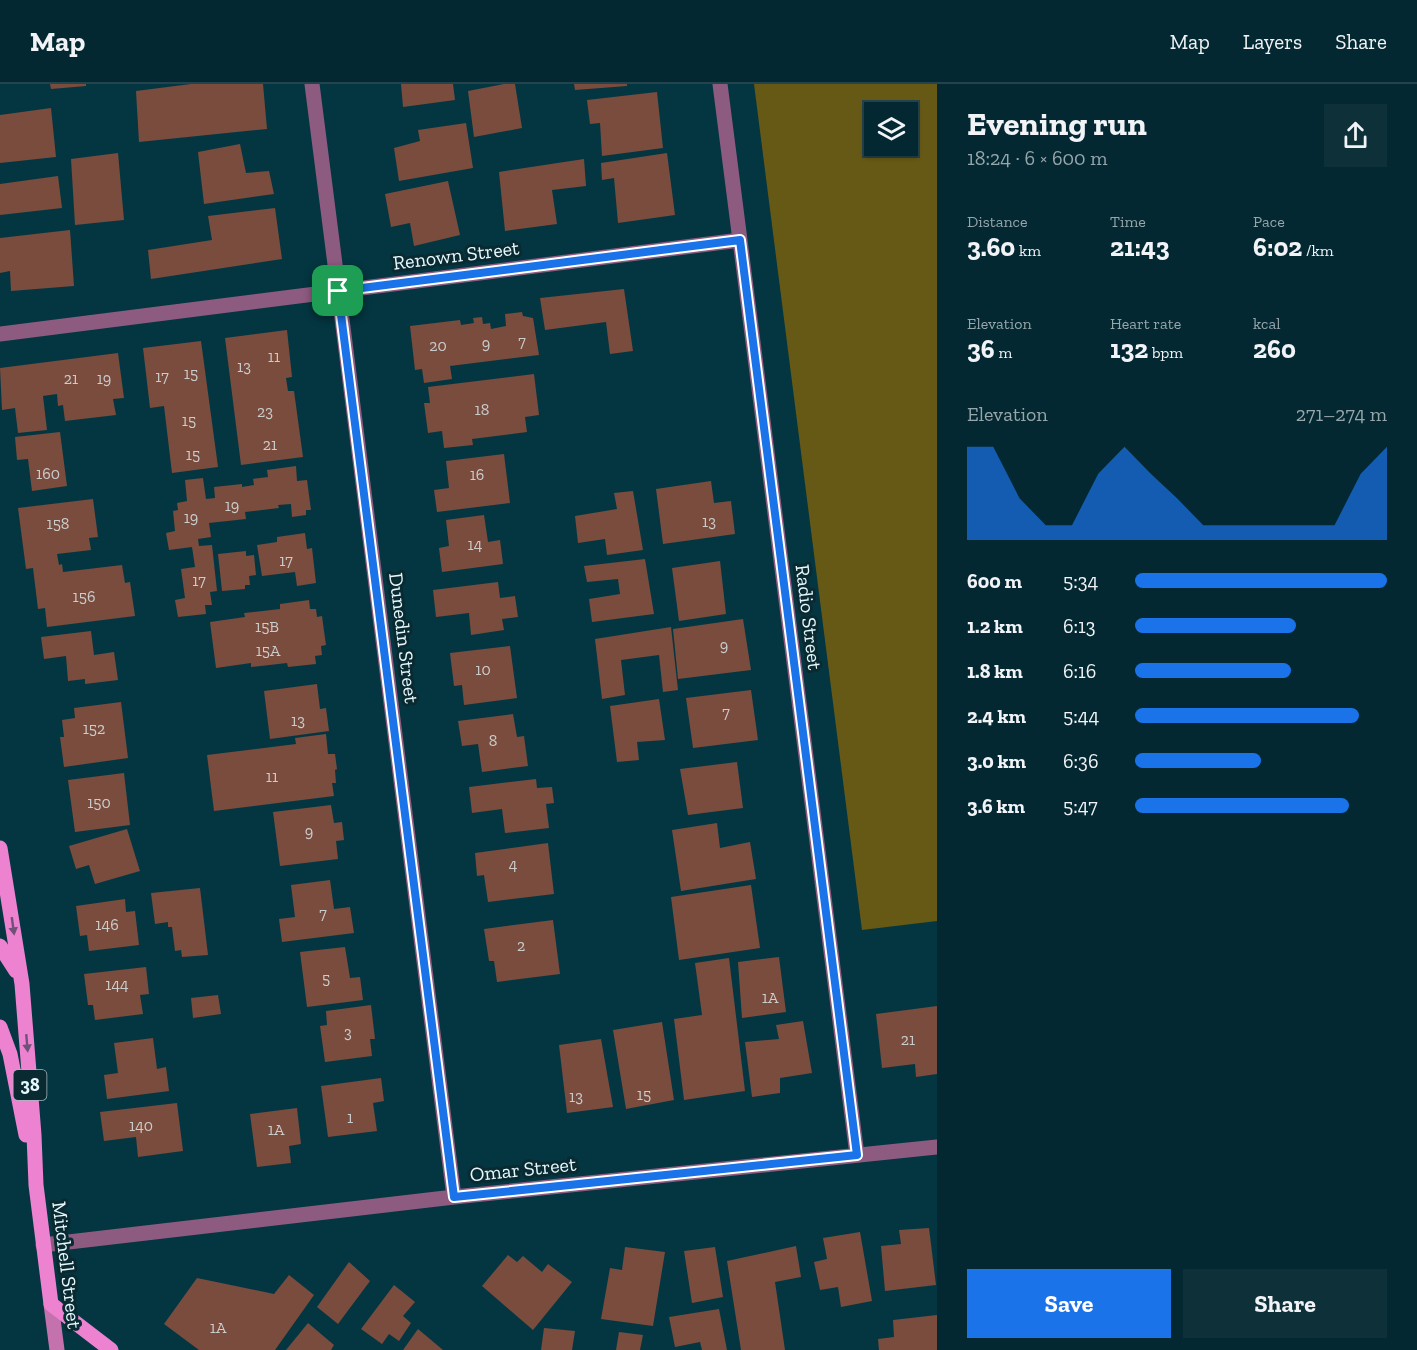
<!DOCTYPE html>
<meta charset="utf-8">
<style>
body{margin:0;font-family:"Zilla Slab",serif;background:#0d3039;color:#f1f3f6;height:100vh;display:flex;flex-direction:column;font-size:22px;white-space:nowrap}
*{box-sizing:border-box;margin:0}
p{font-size:20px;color:#97a6ab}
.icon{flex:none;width:33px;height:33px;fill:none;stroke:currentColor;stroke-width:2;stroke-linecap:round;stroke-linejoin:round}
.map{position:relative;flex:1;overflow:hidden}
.drawer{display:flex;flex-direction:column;background:#032831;width:480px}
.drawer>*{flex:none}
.buttons{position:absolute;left:864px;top:18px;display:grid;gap:12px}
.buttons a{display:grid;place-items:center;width:54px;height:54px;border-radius:0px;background:#032831;box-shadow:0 2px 4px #0004,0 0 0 2px #24444d;font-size:30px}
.pin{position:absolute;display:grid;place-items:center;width:51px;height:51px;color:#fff;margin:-26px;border-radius:12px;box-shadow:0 3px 9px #0006}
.round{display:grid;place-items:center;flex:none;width:63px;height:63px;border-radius:0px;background:#0d3039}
.head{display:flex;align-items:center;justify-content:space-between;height:102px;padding:0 30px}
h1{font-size:33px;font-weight:700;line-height:45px}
.stats{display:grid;grid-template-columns:repeat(3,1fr);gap:9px;height:102px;padding:6px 30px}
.stats div{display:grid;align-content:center}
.stats b{font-size:26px;font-weight:700}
.stats small{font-size:16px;font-weight:400}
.stats p{font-size:16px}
.chart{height:168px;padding:12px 30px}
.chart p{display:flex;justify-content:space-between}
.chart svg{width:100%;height:108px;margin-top:6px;fill:#1a73e8;opacity:.7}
.cta{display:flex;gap:12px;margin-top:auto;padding:12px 30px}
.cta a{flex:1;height:69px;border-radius:0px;background:#1a73e8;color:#fff;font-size:24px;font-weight:700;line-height:69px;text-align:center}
.cta a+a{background:#0d3039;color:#f1f3f6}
ul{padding:0 30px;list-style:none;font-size:20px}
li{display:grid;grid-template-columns:96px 72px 1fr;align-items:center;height:45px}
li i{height:15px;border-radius:8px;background:#1a73e8}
header{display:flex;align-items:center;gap:36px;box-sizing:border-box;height:84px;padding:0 30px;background:#032831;border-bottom:2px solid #24444d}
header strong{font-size:28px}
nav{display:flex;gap:33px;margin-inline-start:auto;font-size:21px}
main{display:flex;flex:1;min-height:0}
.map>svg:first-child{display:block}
</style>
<header>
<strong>Map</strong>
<nav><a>Map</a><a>Layers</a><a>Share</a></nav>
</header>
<main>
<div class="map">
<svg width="937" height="1266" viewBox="0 0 937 1266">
<rect width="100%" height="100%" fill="#043641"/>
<path fill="#665916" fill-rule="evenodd" d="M754,0H937V837L862,846ZM874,28H908V62H874Z"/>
<path fill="#794c3e" d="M50,0H86V2L51,5Z
M191,0H263L267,45L139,58L136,7Z
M401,0H453L455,16L403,23Z
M504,0H515L522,44L474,53L468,7Z
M574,0H627V2L575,6Z
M657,8L663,64L602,72L600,39L590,40L587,16Z
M51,24L56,73L0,79V31Z
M466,39L473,84L399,97L394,64L420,57L418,46Z
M240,60L246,89L269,87L274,110L204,120L198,68Z
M118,69L124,136L75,141L71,75Z
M667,69L675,131L618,139L614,94L602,96L601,79Z
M584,75L586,102L552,106L557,140L505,147L499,88Z
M58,92L62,124L0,131V100Z
M448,97L460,151L414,162L410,139L391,143L385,110Z
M275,124L282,175L151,195L148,166L212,156L208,132Z
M70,146L74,202L11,207L10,187L0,189V154Z
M624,205L633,267L610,270L606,238L545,246L540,214Z
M522,228L523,232L533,234L539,271L450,282L452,295L424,299L422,285L415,286L410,242L460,236L461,241L474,239L473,234L482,233L483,240L490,239L491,245L506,242L505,230Z
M287,246L292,293L286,294L288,307H294L303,373L241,381L225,254Z
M201,257L218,383L172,389L164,322L150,324L143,264Z
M118,269L124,314L113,315L116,331L65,337L63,321L58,322L57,310L43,312L47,346L18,349L15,324L2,326L0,284Z
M534,290L539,331L525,333L527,348L472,355L473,361L444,364L442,347L428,349L424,319H430L428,303Z
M60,348L67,402L32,407L28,375L17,376L15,353Z
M504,370L510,419L437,428L434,406L449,404L446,377Z
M296,382L297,397L307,396L311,426H306V431L292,433L291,420L278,421L279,424L245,428L246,435L209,439L211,453L198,455L199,462L212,461L217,507L210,508L212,521H205L206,530L178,533L175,516L185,514L181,485L195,483L192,463L169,466L166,449L175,447L173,427L178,426L177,419L187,417L185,396L203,394L206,415L215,414L214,403L242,400V403L254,401L253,395L268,393L267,386Z
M711,397L714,419L731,417L735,450L663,460L656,405Z
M633,407L643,466L607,471L605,455L578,459L575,432L617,425L614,409Z
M93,415L98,453L89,454L91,466L57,470L59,481L62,480L63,488L122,481L125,499L130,498L135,532L47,543L45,524L38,525L33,484L26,485L18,424Z
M484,431L488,458L500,456L503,480L442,488L439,464L449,462L446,436Z
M305,449L307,465L312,464L316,499L297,502L295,488L262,492L257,461L277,458V453Z
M246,467V472L254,471L256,491L249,492L250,501H245V505L222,507L218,470Z
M645,475L654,530L592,538L589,515L620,510L618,495L587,498L584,482Z
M720,477L726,530L679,537L672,484Z
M498,498L500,514L515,512L518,533L502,535L504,546L471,551L469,529L436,533L433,506Z
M309,516L310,525H316L317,533L322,532L324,547L326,561L321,562L322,571L315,572L316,580L288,583L287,579L251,583V579L216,584L210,538L245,533L244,529L280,525V520Z
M743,535L751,586L678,595L673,545Z
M671,543L678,606L663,608L659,571L621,576L625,611L602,615L595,555Z
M91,547L94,571L114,568L118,596L85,600V595L68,597L66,572L44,575L41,553Z
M510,562L517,614L464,621L462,601L454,602L450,569Z
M317,600L320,625L326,624L329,647L270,655L264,607Z
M751,606L758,656L693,664L686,614Z
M659,615L665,656L637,658L639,676L617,678L610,622Z
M121,618L128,674L64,683L60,653H64L62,636L75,634L74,624Z
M513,630L517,653L524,652L528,682L482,688L478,660L462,662L458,637Z
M326,650L328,670H335L337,685L335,686L336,699H332L334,712L214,727L207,671L296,660L295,654Z
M737,678L743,724L688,731L680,685Z
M124,689L130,741L75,748L68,696Z
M536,695L537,704L552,703L554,719L546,720L549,744L505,749L502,725L472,729L469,703Z
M331,721L334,739L342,738L344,756L336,757L338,775L280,782L273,728Z
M717,739L720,764L750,758L756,795L681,807L672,746Z
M127,745L140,787L95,800L89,781L76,785L69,762Z
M548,759L554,810L488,818L484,791L477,792L475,769Z
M330,796L334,825L350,823L354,849L282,858L279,835L295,833L291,801Z
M751,801L760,864L679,876L671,813Z
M200,804L208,871L182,873L181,866L175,867L172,843H168V838L155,840L151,809Z
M125,815L126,828L135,827L139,861L89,867L87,851L80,852L76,822Z
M553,836L560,890L497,898L494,877H489L484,845Z
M345,863L350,894L360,893L363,916L307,923L300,868Z
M779,873L786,928L742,934L738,878Z
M729,874L745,1007L684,1016L674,935L702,931L695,879Z
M146,883L149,910L140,911L143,930L95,936L93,921H88L84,890Z
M218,911L221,930L193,934L191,914Z
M371,921L375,955H370L372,972L325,978L320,942L327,941L326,927Z
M937,922V990L916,993L915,980L882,984L876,930Z
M803,937L812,989L780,994V1009L752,1013L745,958L779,955L776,941Z
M662,938L674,1016L626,1025L613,946Z
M153,954L157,985L166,983L169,1007L107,1015L104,991L118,989L114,959Z
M601,955L613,1023L567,1029L559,961Z
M381,994L384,1017L373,1019L377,1047L328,1053L321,1002Z
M177,1019L183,1067L138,1073L136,1053L104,1057L100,1028Z
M297,1024L301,1060L289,1062L291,1079L257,1083L250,1030Z
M929,1144L936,1201L885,1207L881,1162L901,1160L899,1146Z
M860,1148L872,1217L841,1223L838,1203L820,1206L814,1178L827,1175L823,1154Z
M796,1162L801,1193L775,1198L785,1266H741L727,1177Z
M625,1163L665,1168L653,1242L601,1235L610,1184L622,1186Z
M715,1163L723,1213L692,1219L684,1167Z
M508,1171L517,1178L523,1172L542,1188L548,1180L572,1198L533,1246L482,1202Z
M349,1178L370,1197L338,1240L317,1223Z
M289,1191L314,1211L275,1266H199L164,1240L197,1194L274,1210Z
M394,1201L415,1218L403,1232L411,1239L399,1257L389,1250L382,1260L361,1245Z
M719,1225L727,1266H702L700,1258L675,1263L669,1233Z
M937,1231V1266H879L878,1255L894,1253L893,1236Z
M308,1239L334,1261L331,1266H286Z
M544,1244L575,1247L572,1266H541Z
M418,1245L443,1266H403Z
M619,1248L643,1251L640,1266H616Z"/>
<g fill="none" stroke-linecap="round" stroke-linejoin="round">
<path stroke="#8e5b80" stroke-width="15" d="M312,0L454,1113
M720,0L857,1071
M0,250L740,156
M43,1161L454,1113L937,1063"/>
<path stroke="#c372ad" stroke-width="15" d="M51,1220L57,1266"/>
<path stroke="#ec82d0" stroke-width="15" d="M0,764L22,900L34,1051L36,1101L51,1220L111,1266
M0,862L16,887
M0,943L10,970L26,1051"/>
</g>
<defs><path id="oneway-solid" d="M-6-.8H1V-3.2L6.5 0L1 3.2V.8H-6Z" transform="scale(1.5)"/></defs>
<g fill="#705279">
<use href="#oneway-solid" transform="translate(13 842) rotate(82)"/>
<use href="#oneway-solid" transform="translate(27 959) rotate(85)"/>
</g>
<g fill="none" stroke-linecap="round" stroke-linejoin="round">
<defs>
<path id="route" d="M740,156L857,1071L454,1113L338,207Z"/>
</defs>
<use href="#route" stroke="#fff" stroke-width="12"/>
<use href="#route" stroke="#1a73e8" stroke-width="8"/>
</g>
<g text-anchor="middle" stroke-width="6" stroke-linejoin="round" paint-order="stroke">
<g font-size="16" fill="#cbcdcd">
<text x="522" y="263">7</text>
<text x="486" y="265">9</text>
<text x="438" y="267">20</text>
<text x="274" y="278">11</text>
<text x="244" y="288">13</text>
<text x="191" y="295">15</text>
<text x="162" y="298">17</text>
<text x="71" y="300">21</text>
<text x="104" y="300">19</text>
<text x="482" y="331">18</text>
<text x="265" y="333">23</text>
<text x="189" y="342">15</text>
<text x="270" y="366">21</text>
<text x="193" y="376">15</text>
<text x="48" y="395">160</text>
<text x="477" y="396">16</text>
<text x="232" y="427">19</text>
<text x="191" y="439">19</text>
<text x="709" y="443">13</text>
<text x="58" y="445">158</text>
<text x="475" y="466">14</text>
<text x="286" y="482">17</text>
<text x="199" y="502">17</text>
<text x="84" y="518">156</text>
<text x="267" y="548">15B</text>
<text x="724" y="567">9</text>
<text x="268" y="572">15A</text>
<text x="483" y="591">10</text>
<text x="726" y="634">7</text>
<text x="298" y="642">13</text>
<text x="94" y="650">152</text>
<text x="493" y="662">8</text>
<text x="272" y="698">11</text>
<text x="99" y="724">150</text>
<text x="309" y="753">9</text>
<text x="513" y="786">4</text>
<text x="323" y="835">7</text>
<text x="107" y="846">146</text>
<text x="521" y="867">2</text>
<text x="326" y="900">5</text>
<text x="117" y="906">144</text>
<text x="770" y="919">1A</text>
<text x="348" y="954">3</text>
<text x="908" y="961">21</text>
<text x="644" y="1016">15</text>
<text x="576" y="1018">13</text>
<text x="350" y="1039">1</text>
<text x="141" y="1047">140</text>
<text x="276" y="1051">1A</text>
<text x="218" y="1249">1A</text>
</g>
<rect fill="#0a2a32" stroke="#a4bac0" stroke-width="1.5" x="13.5" y="986" width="33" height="30" rx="4.5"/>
<g font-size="18" font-weight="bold" fill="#e6f8fd">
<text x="30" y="1007">38</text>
</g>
<g font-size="20" fill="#e6f8fd" stroke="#0a2a32">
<text transform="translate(456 171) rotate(-7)" y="7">Renown Street</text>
<text transform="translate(809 533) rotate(83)" y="7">Radio Street</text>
<text transform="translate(404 554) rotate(83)" y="7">Dunedin Street</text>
<text transform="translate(523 1085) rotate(-6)" y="7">Omar Street</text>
<text transform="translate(67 1181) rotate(83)" y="7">Mitchell Street</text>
</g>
</g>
</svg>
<div class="buttons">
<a><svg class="icon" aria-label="layers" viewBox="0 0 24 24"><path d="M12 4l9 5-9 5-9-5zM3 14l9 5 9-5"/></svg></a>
</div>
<div class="pin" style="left:338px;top:207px;background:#1e9e55"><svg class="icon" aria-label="arrive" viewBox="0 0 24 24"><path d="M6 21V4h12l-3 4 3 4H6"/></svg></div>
</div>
<section class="drawer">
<div class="head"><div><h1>Evening run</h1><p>18:24 · 6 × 600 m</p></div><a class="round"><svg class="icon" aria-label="share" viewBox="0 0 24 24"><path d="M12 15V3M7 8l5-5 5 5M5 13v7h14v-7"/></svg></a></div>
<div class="stats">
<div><p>Distance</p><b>3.60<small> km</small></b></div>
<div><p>Time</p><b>21:43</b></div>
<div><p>Pace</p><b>6:02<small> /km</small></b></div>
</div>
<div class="stats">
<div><p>Elevation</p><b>36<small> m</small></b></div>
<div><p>Heart rate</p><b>132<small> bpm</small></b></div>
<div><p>kcal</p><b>260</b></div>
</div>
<div class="chart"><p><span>Elevation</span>271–274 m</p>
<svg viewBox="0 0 160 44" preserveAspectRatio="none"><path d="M0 44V6L10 6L20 27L30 38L40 38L50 17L60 6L70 17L80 27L90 38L100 38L110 38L120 38L130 38L140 38L150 17L160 6V44z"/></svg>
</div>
<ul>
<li><b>600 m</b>5:34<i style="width:100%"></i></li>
<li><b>1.2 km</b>6:13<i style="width:64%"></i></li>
<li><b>1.8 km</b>6:16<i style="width:62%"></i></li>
<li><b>2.4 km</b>5:44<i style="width:89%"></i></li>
<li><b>3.0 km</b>6:36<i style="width:50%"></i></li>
<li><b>3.6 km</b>5:47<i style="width:85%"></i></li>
</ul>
<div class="cta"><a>Save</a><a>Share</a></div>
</section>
</main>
